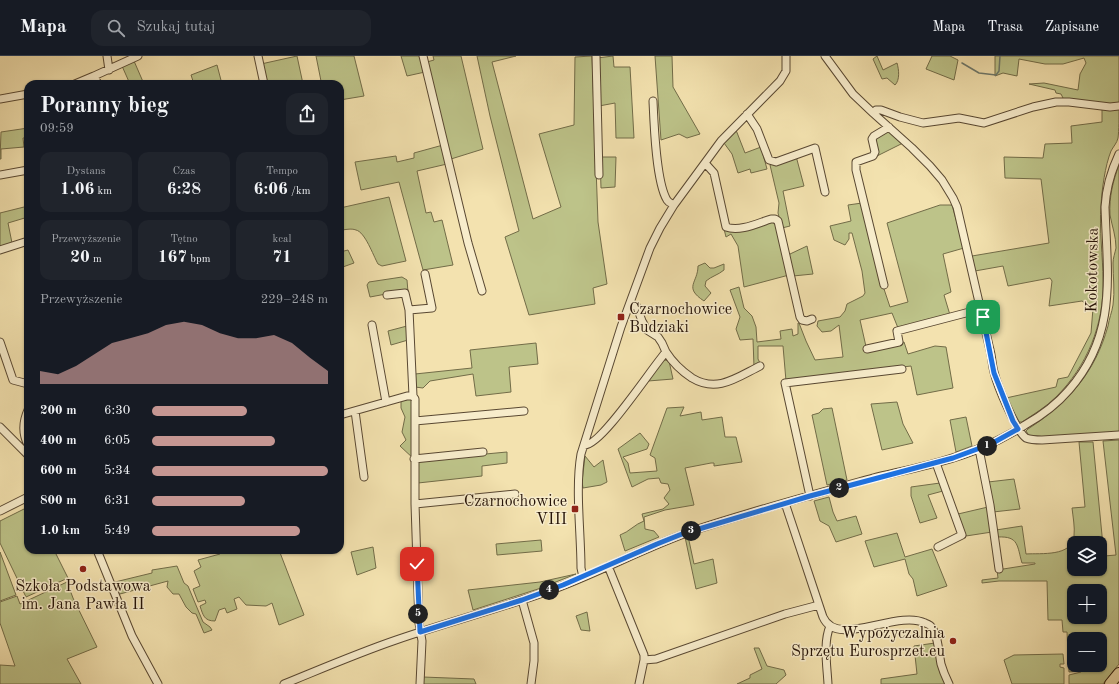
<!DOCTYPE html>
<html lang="pl">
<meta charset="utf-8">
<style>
body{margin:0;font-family:"Old Standard TT",serif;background:#20242c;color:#f1f3f6;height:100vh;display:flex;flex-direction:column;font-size:15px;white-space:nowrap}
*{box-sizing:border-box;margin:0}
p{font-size:13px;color:#9ea1a6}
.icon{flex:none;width:22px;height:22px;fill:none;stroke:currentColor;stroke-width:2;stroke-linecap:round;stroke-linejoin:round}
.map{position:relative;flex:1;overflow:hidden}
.sheet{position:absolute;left:24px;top:24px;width:320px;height:474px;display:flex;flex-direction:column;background:#171b24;border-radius:12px;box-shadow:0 1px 3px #0004}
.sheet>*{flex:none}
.controls{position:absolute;left:1067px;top:480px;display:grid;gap:8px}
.controls a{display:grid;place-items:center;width:40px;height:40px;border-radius:8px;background:#171b24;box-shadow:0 1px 3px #0004;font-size:20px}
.pin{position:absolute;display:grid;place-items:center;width:34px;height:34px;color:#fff;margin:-17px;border-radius:8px;box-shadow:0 2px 6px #0006}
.km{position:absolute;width:20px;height:20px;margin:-10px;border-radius:50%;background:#222;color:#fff;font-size:11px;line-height:20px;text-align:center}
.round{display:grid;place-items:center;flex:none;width:42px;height:42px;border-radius:12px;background:#20242c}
.headline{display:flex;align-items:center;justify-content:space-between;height:68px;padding:0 16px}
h1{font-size:22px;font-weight:700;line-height:30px}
.figures{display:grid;grid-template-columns:repeat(3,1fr);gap:6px;height:68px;padding:4px 16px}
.figures div{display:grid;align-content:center;border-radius:10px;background:#20242c;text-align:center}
.figures b{font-size:17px;font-weight:700}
.figures small{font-size:11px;font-weight:400}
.figures p{font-size:11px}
.chart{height:112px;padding:8px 16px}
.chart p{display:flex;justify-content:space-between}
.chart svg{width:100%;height:72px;margin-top:4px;fill:#c59692;opacity:.7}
ul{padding:0 16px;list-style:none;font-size:13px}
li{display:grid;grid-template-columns:64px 48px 1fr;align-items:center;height:30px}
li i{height:10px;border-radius:5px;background:#c59692}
header{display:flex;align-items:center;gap:24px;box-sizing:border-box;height:56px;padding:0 20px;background:#171b24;border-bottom:1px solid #363941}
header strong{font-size:19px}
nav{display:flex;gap:22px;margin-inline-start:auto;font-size:14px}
.search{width:280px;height:36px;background:#20242c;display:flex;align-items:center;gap:10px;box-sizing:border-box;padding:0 14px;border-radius:12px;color:#9ea1a6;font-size:15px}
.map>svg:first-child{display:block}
</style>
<header>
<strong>Mapa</strong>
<div class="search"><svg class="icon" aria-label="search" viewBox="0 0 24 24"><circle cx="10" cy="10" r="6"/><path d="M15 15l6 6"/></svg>Szukaj tutaj</div>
<nav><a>Mapa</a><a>Trasa</a><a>Zapisane</a></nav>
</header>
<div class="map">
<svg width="1119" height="628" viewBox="0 0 1119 628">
<rect width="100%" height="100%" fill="#f3e2af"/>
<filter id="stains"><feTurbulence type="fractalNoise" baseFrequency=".005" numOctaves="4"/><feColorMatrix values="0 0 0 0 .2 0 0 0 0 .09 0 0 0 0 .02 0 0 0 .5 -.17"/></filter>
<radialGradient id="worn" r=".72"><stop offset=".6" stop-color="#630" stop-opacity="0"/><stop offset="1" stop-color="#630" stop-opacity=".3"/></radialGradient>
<path fill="#bdc389" stroke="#726c48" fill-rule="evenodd" d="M297,0L303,28H266L261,8Z
M316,0H354L364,40L340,44V28H309L321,25Z
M401,0H421L425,16L407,20Z
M433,0H461L483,93L451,103L427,6L434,4Z
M477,0H516L492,6L533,163L561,151L539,78L574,69L575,1L592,0L598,166L607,228L593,232L595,248L529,259L505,181L519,175L490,60Z
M613,0L614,11H630L634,82H616L615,47L599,50L597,2Z
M655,0H672L673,31L700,78L687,82L679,78L661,84Z
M877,0L883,14L897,7C899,14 900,24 895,29L887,22L882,23L873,3Z
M932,0H950L958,4L954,24L926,13Z
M995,0H1119V49L1064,44L1061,38L1056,37L1055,34L1029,28L1044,27L1078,34L1080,18L1086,7L1084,2L1063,8H1045L1019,3L1017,20L1003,17L995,20Z
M134,5L144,28H130L122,10Z
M217,9L222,28H194L191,19Z
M1102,52H1119C1119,60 1119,75 1118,82C1117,87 1113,91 1111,95C1105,110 1102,133 1101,149C1099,174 1103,200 1103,225C1104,269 1087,310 1056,341C1046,351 1034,358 1022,366H1019L1006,342L1056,331L1058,323L1068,321L1091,277L1093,252L1082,245L1049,250L1052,225L1050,222L1008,230L1003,210L975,215L972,200L1049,187L1041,123L1005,122L1004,101L1043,102L1045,88L1072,87L1071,70L1102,66Z
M28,72V82H23L24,91L1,93V103H0L1,76Z
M736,74L745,97L761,91L767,113L751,117L750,113L738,117L732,98L724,87Z
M889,75L903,87L877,100L874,84Z
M443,89L447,108L417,115L426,157L431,156L434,166L442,164L453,209L423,214L399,126L361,134L355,106L396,100L397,106L414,102V97Z
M796,100L804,130L783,135L790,170L782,172L778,157L779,147L770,109Z
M600,101H616L615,131L601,132Z
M1119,109V377L1040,382L1027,379L1028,378L1026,375L1028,373C1068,347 1095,317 1108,270C1109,263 1112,256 1113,249C1115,235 1113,221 1113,207C1113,202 1115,197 1116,192C1116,180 1112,170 1110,159C1109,141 1113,125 1119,109Z
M389,141L406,205L382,210L378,208C373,199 365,176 356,174C351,172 345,174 340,174V152Z
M862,147L883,230L890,251L908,246L887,167L940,149H952L964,192L943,198L951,236L944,239L950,259L898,272L892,257L860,264L867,295L904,286L908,298L935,290L946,291L953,332L917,339L911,310L786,325L783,290H758V303L761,309L754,311L753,283L740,284L736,273L740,261L730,234L739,231L744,252L752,260L756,271L757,286L781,283L780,275L792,273L793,280L798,278V267H799L806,285L815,304L843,301L839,269L831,275L822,276L817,270L818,265L840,261L845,255L847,248L863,240L865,237L862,215L852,177H849V183L845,189L834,184L830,170L851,165L848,149Z
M28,150V161L8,167L12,187L0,191V157Z
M772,166L776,169L789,219L744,231L738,190L731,178L726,181L724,173C739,181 757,168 772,166Z
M807,190L813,218L793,220L788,201L790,198Z
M348,194L354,207L340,212V196Z
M705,207L710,212H714L724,208V214C718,219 712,220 706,225L705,230L711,237L704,245C683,231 698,227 698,210Z
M402,221L407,224L408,236L402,235L370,241L367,229L369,226Z
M407,270L408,284L391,289L388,275Z
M536,287L538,308L509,311L511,336L476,340L473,318L430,325L423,332L415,331V318L472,312L470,294Z
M665,304L669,305L673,323L648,325L660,305Z
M410,343L413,345L414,403L400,390L406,384L402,376L405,361L401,352V345Z
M897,346L903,368L913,387L882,394L871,348Z
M684,351L680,360L701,356L702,364L722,361L725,381H736L742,406L714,410V407H711L685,412L694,449L665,454L644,461L645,473L654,475L659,481L625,495L620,479C629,476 635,468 644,465L642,458L663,453L669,448L664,442L670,434L668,428L661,427L659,422L648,423L632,431L618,393L640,377L649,388L647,393L623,401L628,407L630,417L657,415L655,402L650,399L667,352Z
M832,352L847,424L827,429L812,359L819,357L823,353Z
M966,361L972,390L956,396L950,364Z
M1119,384V608L1103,628H1069V619L1081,616V611L1079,612L1078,615L1069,616L1067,576H1063L1062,564H1048L1047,525H999L982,527V524L998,522L997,514L1035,508V507H1022C1017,490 1019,480 998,481L996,474L1022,470L1026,498C1041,497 1072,501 1074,480C1075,471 1073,461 1072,452L1085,451L1079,386H1093L1104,500L1116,499L1103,385ZM1074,487H1100V513H1074ZM1074,535H1100V561H1074ZM1074,583H1100V609H1074Z
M507,396V407L482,410V420L418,427L417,408L421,404Z
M585,400L594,411L603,404L607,426L601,429L583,432L582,426Z
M1014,423L1020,453L993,456L988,426Z
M940,427L943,435L928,439L937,462L920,467L911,440V431Z
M829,441L833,456L837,465L856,460L862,478L836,486L829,470L820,465L814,445Z
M28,451V494H54L68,522L26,541L0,487V465Z
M988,451L992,476L966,480L958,458Z
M897,477L905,501L932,493L947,530L917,540L913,523L909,518L905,503L874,511L865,485Z
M688,480L694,508L713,503L717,527L696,533L685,481Z
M541,484L542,495L497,499L496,488Z
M373,491L376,512L357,519L351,496Z
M220,494H279L304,559L279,569L272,547L266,550L246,549L239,541L234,543L237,553L227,557L225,552L219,554L215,565C204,565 203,559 200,550L206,547L205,544L198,546L193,533L200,530L194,515L201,511L198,504L220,498Z
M0,496L16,539L0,545Z
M177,510L184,527L188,530L203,566L210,571L212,574L204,577L196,558L192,557L186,551L179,538H173L167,531L168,525L120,538L115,526L152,517V514Z
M576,518L538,533L473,554L468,534L540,526Z
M67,526L73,542L97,591L67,603L81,628H0V609L15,610L0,567V546L17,540L20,548Z
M587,556L590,575L581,574L576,560Z
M935,587L946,628H881V623L917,618L914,590Z
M754,592H759L767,610L784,614L786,619L776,628H737L750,622V619L762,613Z
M1063,598L1064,608H1060V611L1064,612V628H1012L1004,604L1014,599Z
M423,621L474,623L476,628H423Z"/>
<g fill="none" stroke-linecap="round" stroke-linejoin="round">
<path stroke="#6d796d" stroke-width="1.5" d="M962,7L979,17L996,19L999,15L1000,0"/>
<defs>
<path id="minor" d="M107,0L109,14
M258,0L264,28
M423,0L468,187L482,235
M596,0L599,119
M825,0L853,38L873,57L876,54H881L900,61L923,67L959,62L984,67L1033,51L1056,46H1069L1110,51L1119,50
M94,20L98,28
M75,28L94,20L138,0
M0,43L28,38
M653,45C654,68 656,126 667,144C669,147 671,147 674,149
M873,57L912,92L930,110L942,124L953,142L957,151L990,294C992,301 992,309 994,316C997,329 1016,375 1026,382C1031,384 1037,384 1042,384L1119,379
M747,58L757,73L769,104L776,106L815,92L825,136
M705,107L714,117L726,171C740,176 758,167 771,163H775L778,165L800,261L802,264L807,265L812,263
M0,119L28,114
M0,194L28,185
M884,229L856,114V106L873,100L875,96L872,83L874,80L889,71
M387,239L405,237L409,254L413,340
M409,254L432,252L425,218
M372,269L386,346
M0,286L13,324L28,328
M867,293L899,286L897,275L981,253
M666,296C673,307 680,314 692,322C717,337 736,322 760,310
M28,354C23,365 22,377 28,389
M355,355L364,421
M340,359L407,340H413L415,343V448L419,567L422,585L420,628
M415,365L524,355
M0,371L28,399
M584,389C600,392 653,310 666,296L662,287L658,281L647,274L642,265L637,251L630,248
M979,393L990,449L999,513
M414,403L483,396
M936,407L962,479L938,491
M810,440L785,327L902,313
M785,447L823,561C837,593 897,553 925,567C928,568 931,569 932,572C938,579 939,598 941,608C943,615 946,622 949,628
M415,448L515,438
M0,455L28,441
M97,494L132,580L158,628
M608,510L644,599V604L639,628
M583,521L581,512C581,477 575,432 581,398L621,271L650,192L660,172L674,149L721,85L780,25L786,15V0
M522,544L534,587V605L531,628
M644,604L656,603L785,558L819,549
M284,628C321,613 358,597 396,584C448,566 502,552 554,533C603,515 649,489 698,473C756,454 815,438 873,422C910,413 948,406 983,391C998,385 1011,378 1025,369C1041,360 1057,348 1069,334C1118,278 1107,219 1105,151C1106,132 1111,115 1119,98
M828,628C827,609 823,587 830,570"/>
<path id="highway" d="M1110,628L1119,617"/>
</defs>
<use href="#minor" stroke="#594832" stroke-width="9"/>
<use href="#highway" stroke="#261408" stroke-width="12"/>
<use href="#minor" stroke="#f7eccb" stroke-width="7"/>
<use href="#highway" stroke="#f3e2af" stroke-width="10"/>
</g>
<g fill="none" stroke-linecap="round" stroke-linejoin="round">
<defs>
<path id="route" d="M417,508L420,576L522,544L563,529L657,488L682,478L810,440L953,402L991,388L1018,373L1013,365L994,317L983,261"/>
</defs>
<use href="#route" stroke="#fff" stroke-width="8"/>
<use href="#route" stroke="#1a73e8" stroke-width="5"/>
</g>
<g fill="#8f2418" stroke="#f7eccb" stroke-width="1.5">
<rect x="617" y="257" width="8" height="8" rx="2"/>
<rect x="571" y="449" width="8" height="8" rx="2"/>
<circle cx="83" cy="513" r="4"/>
<circle cx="953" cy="585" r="4"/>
</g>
<g text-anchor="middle" stroke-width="3" stroke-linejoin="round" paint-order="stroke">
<g font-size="16" fill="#261408" stroke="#f7eccb">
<text transform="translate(1091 214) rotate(-89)" y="6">Kokotowska</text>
</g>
<g font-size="16" fill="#261408" stroke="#f7eccb" text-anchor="end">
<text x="629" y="258" text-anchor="start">Czarnochowice<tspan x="629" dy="18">Budziaki</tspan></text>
<text x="567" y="450">Czarnochowice<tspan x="567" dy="18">VIII</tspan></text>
<text x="83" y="535" text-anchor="middle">Szkoła Podstawowa<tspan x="83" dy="18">im. Jana Pawła II</tspan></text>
<text x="945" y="582">Wypożyczalnia<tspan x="945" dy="18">Sprzętu Eurosprzet.eu</tspan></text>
</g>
</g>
<rect width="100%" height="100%" filter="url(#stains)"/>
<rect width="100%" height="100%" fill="url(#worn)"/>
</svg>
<div class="controls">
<a><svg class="icon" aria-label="layers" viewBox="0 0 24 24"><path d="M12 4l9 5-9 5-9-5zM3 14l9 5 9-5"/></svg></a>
<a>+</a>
<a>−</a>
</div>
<div class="pin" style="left:983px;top:261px;background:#1e9e55"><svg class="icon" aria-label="arrive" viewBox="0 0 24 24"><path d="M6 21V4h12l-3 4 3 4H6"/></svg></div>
<div class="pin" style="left:417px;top:508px;background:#d93025"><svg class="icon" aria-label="check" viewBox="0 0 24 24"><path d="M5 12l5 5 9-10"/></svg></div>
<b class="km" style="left:987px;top:390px">1</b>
<b class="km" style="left:839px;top:432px">2</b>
<b class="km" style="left:691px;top:475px">3</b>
<b class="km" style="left:549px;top:534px">4</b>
<b class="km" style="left:418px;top:558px">5</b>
<section class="sheet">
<div class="headline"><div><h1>Poranny bieg</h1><p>09:59</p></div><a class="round"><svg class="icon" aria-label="share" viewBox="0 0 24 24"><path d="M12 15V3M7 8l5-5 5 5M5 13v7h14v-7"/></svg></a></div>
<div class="figures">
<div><p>Dystans</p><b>1.06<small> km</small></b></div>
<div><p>Czas</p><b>6:28</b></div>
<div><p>Tempo</p><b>6:06<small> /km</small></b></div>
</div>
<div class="figures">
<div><p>Przewyższenie</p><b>20<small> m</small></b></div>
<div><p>Tętno</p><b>167<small> bpm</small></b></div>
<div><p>kcal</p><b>71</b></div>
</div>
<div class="chart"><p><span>Przewyższenie</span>229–248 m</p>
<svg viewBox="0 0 160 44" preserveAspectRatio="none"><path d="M0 44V36L10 38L20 33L30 26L40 19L50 16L60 13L70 8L80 6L90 8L100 13L110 16L120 16L130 14L140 19L150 28L160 36V44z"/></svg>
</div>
<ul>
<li><b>200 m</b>6:30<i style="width:54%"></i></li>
<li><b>400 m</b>6:05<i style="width:70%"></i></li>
<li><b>600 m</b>5:34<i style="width:100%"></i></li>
<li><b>800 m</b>6:31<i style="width:53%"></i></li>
<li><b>1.0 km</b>5:49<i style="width:84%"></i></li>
</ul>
</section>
</div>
